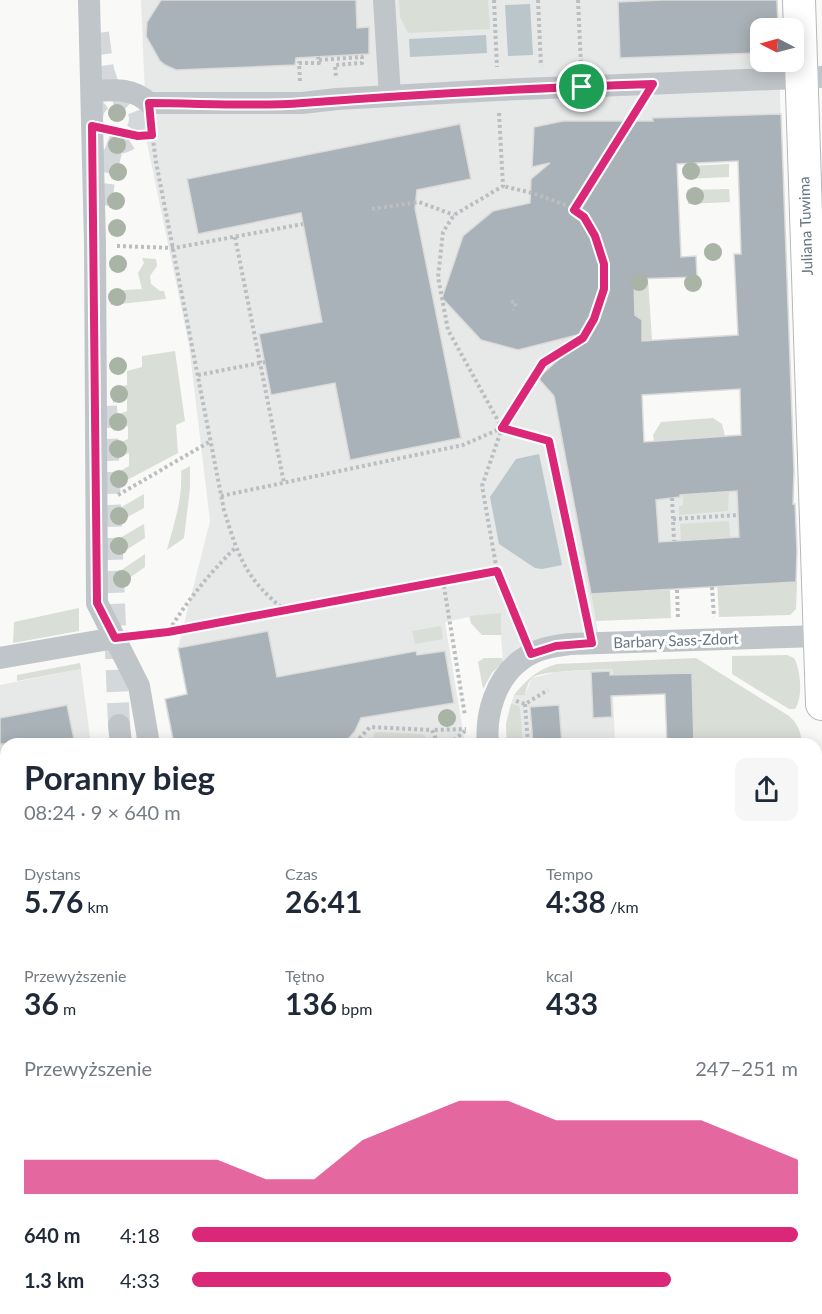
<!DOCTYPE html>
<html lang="pl">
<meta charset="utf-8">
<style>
body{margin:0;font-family:Lato,sans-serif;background:#f6f6f7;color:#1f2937;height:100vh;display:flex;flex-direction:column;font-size:22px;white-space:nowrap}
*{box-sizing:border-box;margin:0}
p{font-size:20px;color:#747a83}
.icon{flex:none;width:33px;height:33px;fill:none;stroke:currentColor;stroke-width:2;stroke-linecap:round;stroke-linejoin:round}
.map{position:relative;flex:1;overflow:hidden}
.details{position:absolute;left:0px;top:738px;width:822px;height:576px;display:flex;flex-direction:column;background:#fff;border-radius:18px 18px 0 0;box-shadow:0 3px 15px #0003}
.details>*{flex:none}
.needle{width:39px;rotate:276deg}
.buttons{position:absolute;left:750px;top:18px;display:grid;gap:12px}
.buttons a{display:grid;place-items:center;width:54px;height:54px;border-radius:12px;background:#fff;box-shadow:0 3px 15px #0003;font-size:30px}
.pin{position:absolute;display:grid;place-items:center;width:51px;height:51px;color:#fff;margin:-26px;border:3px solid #fff;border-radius:50%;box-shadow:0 2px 6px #0007}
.round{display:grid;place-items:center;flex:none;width:63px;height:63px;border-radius:12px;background:#f6f6f7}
.head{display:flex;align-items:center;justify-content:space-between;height:102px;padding:0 24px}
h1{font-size:33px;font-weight:700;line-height:45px}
.figures{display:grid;grid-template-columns:repeat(3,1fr);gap:9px;height:102px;padding:6px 24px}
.figures div{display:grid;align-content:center}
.figures b{font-size:30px;font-weight:700}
.figures small{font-size:16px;font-weight:400}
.figures p{font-size:16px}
.chart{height:168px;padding:12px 24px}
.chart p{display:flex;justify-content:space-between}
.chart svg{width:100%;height:108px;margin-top:6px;fill:#db2777;opacity:.7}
ul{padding:0 24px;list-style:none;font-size:20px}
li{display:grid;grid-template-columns:96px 72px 1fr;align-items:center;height:45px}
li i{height:15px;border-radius:8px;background:#db2777}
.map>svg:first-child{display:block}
</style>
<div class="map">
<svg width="822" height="1314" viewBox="0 0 822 1314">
<rect width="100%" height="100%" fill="#f9f9f7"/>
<path fill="#e7e8e8" d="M141,0H777L778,28H760V62H779L782,160L658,164L632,258L635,308L616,470L793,458L792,583L725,587L717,583V587L591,595L598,632L527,644L518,648L503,662L501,635H482L471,623L469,617L445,622L465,744H174L165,699L277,678L268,631L178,648L210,521L189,345L147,143Z
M81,669L91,744H6V1040L0,1041V685Z
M612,669L615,744H507L506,724L510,707L514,695H525L532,678L556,672Z
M816,1151L822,1314H314L312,1308H816Z"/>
<path fill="#d9ded6" d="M399,0H488L490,29L408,33L400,17Z
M729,164V177L686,179V166Z
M729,189L730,202L688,204L687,190Z
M142,258L156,259L157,266L150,276L151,284L160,291H164L166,299L111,305V291L142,289L138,273L144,263Z
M648,279L652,340L610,343L634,308V280Z
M175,351L185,421L176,425L178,453L114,487L113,475L129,466V453L112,460V446L128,439V426L113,431L112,417L127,411V399L113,403L112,389L127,385V371L142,367V356Z
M713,418L722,424L725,436L654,441L653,435L661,422Z
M190,466V488L184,538L167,550C174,523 183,499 181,471Z
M729,492L728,511L679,515V506L683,505V495Z
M144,494V508L113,525V512Z
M729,521L730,537L681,540L680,524Z
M144,524L145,538L115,557L113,542Z
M145,554V567L115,588L114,575Z
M717,582H724L725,587L797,582L796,609L790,615L719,617Z
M670,590L671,618L596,621L591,594Z
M79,608V631L13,643L14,622Z
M501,613V635H482L471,623L470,616Z
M441,626L443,639L415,644L412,631Z
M787,655L794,658C801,670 803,698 795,709H789L732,674V656Z
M484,658H502L503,662L492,673L483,689L478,662Z
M696,658L789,716C798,724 801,732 802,744H694L692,673L613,675L612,669C597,670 541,670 532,678C528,682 526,690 525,695H514C526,680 538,669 557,664Z
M80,663L81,669L17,681V675Z
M511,704L519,706L520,709L523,744H507L506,724Z
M375,732L422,734L425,736L427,744H371Z"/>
<path fill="#bac6ca" d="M530,4L533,55L508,56L505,5Z
M486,35L487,53L410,57L409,39Z
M539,454L562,565L542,569L535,568L499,544L490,497L516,459Z"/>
<path fill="#a9b2b8" stroke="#dbdbd9" stroke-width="1.5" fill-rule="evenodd" d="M161,0H356L357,28L369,27V54L296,58L295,65L176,70L165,65L160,61L146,36L147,22Z
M661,0H777L778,28H760V53L620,58L618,2Z
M781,114L794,471L793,504H795L797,551L796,582L591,594L554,396L538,378L589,332L518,350L481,340L442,298L463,236L493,211L530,203L531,179L550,163L532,167L534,127L563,121H653L652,118ZM738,161L741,254H734L738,335L642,341V320L635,315L634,279L697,277L696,256L681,257L677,164ZM740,389L741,435L644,442L642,395ZM737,491L739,537L659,542L656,500L680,497V495Z
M460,124L471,179L417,190L415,208L461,438L350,460L335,383L271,395L259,334L322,322L301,213L198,234L187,179Z
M268,631L277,677L416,651L417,655L445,651L454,703L361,718L355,731L344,744H174L165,699L187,694L178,648Z
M610,671V675L692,673L694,744H667L665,694L611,696L612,717L593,718L591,672Z
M67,705L75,744H0V718Z
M559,705L562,744H533L530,707Z"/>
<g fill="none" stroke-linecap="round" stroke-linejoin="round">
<path stroke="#d4d8da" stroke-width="22" stroke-dasharray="22 11" stroke-linecap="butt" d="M98,33L103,70L111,95
M92 119a24 24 0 1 1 48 0a24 24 0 1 1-48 0Z
M101,205L104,179L113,144
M106,406L119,725"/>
<defs>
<path id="secondary" d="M799,0L822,704
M816,969L822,968
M0,1126L6,1125"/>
</defs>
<use href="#secondary" stroke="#b3b9bd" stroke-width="34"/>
<path stroke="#bbbec1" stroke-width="4" stroke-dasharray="3 3" stroke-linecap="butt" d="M494,0L497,67
M538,0L541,66
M578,0L581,65
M319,60L362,57V63L335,65L336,77
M300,81L299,63H319L318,57
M499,113L503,186L454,215L443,232L438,277L448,330L502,428L482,486L497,571L522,635
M151,125L156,162L224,510C238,556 246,580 285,610L497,571
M114,131L138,136L152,135
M372,209L419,202L454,215
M574,210L639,107
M235,237L284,483
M117,246L174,248L303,224
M511,301L516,303L513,310
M198,375L265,362
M502,428L543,363L583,338L594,319L604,289V264L595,236L584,217L566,205L532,193L503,186
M118,495L211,441
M221,496L463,445L502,428L549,441L588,622
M672,498L674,541
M673,519L738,515
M443,580L465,716
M712,587L714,617
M677,590L678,619
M169,631L285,610
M140,635L168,632C187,601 209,574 235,548
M516,701L525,704L548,690
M525,704L528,744
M357,744L358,740L370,727L432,730
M438,744L432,730L466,729
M449,744L465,731
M816,1092H819"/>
<path stroke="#c0c5c9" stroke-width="22" d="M89,0L95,244L97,603L139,686L149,744
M384,0L390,96
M92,91C113,90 133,87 149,103H302L337,99L498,90L822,77
M0,658L115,638
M119,725L121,744
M488,744C485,714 496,678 521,660C535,649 553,646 570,644L820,636
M199,1308V1314"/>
<use href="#secondary" stroke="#fff" stroke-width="32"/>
<path stroke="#a2a9ae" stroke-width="1.5" d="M816,963L822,962
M816,975L822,973
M0,1079L6,1078
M0,1094L6,1093"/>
</g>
<g fill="#a9b3a6">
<circle cx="117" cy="113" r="9"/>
<circle cx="117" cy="145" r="9"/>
<circle cx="691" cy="171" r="9"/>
<circle cx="118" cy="172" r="9"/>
<circle cx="695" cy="196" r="9"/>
<circle cx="116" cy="201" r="9"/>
<circle cx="117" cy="228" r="9"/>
<circle cx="713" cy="252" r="9"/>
<circle cx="118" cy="264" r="9"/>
<circle cx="639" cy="282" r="9"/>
<circle cx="693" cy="283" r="9"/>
<circle cx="117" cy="297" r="9"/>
<circle cx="118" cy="366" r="9"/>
<circle cx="119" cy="394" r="9"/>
<circle cx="118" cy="422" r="9"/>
<circle cx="118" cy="449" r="9"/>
<circle cx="119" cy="479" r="9"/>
<circle cx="119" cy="516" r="9"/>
<circle cx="119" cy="546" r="9"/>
<circle cx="122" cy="579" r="9"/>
<circle cx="447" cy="718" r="9"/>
</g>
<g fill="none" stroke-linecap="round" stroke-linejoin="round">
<defs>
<path id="route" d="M653,84L574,210L584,217L595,236L604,264V289L594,319L583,338L543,363L502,428L549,441L592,643L556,646L531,654L497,571L168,632L115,638L97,603L92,126L138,136L152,135L149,103C199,103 254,107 303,103C420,94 536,88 653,84Z"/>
</defs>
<use href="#route" stroke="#fff" stroke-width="12"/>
<use href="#route" stroke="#db2777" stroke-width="8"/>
</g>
<g text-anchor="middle" stroke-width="6" stroke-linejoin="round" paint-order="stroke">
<g font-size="15" fill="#657681" stroke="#fff">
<text transform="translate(806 226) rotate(-92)" y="5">Juliana Tuwima</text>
<text transform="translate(676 641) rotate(-2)" y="5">Barbary Sass-Zdort</text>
</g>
</g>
</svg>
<div class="buttons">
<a><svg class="needle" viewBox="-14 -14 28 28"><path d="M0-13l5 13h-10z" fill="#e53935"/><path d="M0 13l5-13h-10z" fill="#747a83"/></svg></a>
</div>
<div class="pin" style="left:582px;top:87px;background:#1e9e55"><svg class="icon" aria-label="arrive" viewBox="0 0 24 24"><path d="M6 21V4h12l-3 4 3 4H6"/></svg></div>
<section class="details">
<div class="head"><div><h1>Poranny bieg</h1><p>08:24 · 9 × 640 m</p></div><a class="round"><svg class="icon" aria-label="share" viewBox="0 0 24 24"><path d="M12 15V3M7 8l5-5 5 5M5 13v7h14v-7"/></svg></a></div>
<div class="figures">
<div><p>Dystans</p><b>5.76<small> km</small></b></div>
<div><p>Czas</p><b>26:41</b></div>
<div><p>Tempo</p><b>4:38<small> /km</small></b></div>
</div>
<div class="figures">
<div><p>Przewyższenie</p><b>36<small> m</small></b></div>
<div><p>Tętno</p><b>136<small> bpm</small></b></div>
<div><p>kcal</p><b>433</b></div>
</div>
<div class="chart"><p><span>Przewyższenie</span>247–251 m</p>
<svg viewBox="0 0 160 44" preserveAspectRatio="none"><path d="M0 44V30L10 30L20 30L30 30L40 30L50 38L60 38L70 22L80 14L90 6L100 6L110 14L120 14L130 14L140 14L150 22L160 30V44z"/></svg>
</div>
<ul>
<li><b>640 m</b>4:18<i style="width:100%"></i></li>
<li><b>1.3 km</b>4:33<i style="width:79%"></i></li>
</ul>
</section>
</div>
